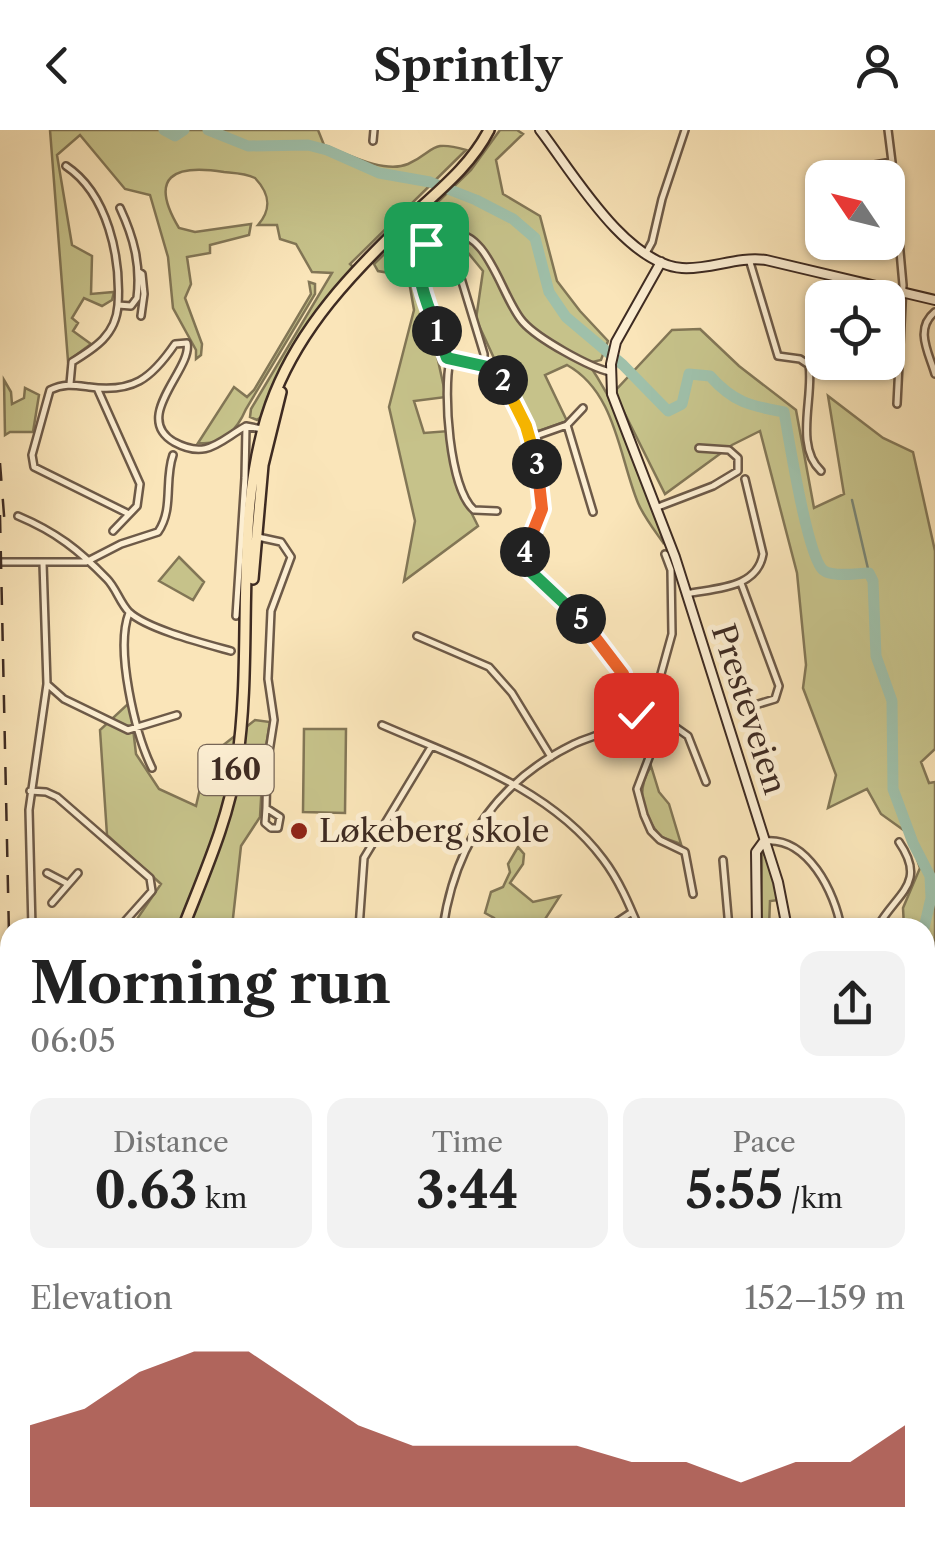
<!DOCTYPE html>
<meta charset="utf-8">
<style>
body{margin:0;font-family:"Libre Caslon Text",serif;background:#f2f2f2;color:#222;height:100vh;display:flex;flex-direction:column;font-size:38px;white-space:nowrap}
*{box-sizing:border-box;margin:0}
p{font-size:32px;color:#767676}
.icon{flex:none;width:55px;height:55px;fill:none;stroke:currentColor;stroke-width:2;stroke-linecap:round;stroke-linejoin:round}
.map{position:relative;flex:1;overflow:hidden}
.details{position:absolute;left:0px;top:788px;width:935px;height:642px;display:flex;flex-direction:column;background:#fff;border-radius:30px 30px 0 0;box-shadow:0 2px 8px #0004}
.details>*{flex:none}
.needle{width:65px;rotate:305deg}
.tools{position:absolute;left:805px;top:30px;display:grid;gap:20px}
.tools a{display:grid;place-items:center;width:100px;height:100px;border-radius:20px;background:#fff;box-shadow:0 2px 8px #0004;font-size:50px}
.pin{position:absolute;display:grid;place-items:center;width:85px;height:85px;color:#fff;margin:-42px;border-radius:20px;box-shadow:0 5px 15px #0006}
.km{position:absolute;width:50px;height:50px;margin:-25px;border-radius:50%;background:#222;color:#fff;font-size:28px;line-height:50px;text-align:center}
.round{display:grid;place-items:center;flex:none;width:105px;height:105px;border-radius:20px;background:#f2f2f2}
.headline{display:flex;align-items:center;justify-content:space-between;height:170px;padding:0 30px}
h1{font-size:55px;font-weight:700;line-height:75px}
.metrics{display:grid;grid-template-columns:repeat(3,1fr);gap:15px;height:170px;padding:10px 30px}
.metrics div{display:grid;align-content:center;border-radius:20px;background:#f2f2f2;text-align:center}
.metrics b{font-size:50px;font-weight:700}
.metrics small{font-size:28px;font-weight:400}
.metrics p{font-size:28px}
.chart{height:280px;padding:20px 30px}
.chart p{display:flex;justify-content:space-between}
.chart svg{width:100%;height:180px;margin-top:10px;fill:#8f2418;opacity:.7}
header{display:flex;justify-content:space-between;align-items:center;height:130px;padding:0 30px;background:#fff;font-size:45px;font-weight:700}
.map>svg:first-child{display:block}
</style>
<header><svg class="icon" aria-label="back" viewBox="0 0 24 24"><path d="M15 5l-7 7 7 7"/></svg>Sprintly<svg class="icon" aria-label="person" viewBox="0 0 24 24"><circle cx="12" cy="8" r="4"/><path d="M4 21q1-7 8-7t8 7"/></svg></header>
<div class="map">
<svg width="935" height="1429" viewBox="0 0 935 1429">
<rect width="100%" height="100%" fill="#fae5b9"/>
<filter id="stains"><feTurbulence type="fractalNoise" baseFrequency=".002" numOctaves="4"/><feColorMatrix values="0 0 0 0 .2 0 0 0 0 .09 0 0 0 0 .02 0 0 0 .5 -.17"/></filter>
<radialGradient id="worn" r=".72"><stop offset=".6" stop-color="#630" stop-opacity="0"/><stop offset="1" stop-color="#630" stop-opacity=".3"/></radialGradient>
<path fill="#c6c28a" stroke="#827656" stroke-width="2.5" d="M50,0H318L324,15C347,24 384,44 408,34C436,22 428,9 466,20L350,134L353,137L300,207L266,283L257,290L250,287L251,279L332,143L312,142L296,114L280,109L277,95H258C271,80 271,65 255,48C245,43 235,43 224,42C174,34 148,46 179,98L195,102L251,94L249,105L210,115V123L187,127L191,154L185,168L202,214L201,225L196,229V220L173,178L168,127L150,65L125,59L80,5L57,25L72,115L92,126L91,164L114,162L112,170L102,176L84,168L72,188L78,193L73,201L91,214L68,231Z
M500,0H517L523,4L496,30L503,64L540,86L557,151L580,181L608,211L601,230L588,233C624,285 647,352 664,414C655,401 644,387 638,373C619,327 616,262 567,235L545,245L567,291L539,301L526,296L522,290L536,334V347C525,328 521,310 521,289H522L476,189L483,141L460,113L423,121L417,134L446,267L414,271L424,303L449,301L467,374L478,396L404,451L415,391L389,277L414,180L410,157L401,145L378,141L374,134L471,40Z
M309,152L315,154V164L246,279C237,300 222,316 198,313L234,257L247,267L254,260L311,164Z
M700,199L739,236L796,280L814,378L844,364L828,266L883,308L913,322L935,421V619L921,632L929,653L935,652V1015L925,1019V798L904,797L903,778L920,738L909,704L881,684L867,659L828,678L836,645L803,558L806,535L797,443L760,301L732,315L665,364L614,262L672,200Z
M4,250L11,262L12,274L24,268L25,258L39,265L33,302H10L5,305Z
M179,427L204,452L193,470L159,451Z
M130,572L136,624L159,659L196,676L207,628L255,590L270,592L263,635L260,687L241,716L232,797H150L137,789L161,754L107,705L100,600Z
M304,599H346L345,683L303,682Z
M651,636L659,662L669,674L681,714L661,707C642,684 635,662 651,636Z
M518,717L524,724L523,734L510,753L533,772L560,766L540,797H492L494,788L485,783L491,762L503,757L510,742L508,734Z
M762,724L766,725L779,770L770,771L769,797H761Z
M935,1400L931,1429H869L872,1420H925V1402Z
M187,1420H277L275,1429H185Z
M465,1420H575L571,1429H464Z
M586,1420H655L657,1429H580Z"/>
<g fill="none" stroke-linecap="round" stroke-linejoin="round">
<path stroke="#788474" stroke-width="2.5" d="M852,370L869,443"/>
<path stroke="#9fc0aa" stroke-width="11" d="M164,0L175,6L184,0
M208,0L248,16L308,15L327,20L379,43L430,52L476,70L513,89L535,108L549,162L566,187L623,235L668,281L682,274L689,244L710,246C733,272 750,276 784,282C789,309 807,425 823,440C833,448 857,443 869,443L873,451L876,526L892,571L893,659L913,713L930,746L931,768L924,798
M925,925L935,939
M925,983L935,972
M924,1429L925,1340"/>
<defs>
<path id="street" d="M888,0L892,32
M373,11L374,0
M66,36C108,64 121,128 118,175L131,176L137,168C141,135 134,108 120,78
M822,44L892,32L903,155L897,274
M646,123L652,112L662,69L685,0
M749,129L778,226L800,229L809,235C814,267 794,316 821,341
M139,142L142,144L144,164L141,186
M460,145L484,224V235
M935,182C914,199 929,223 935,244
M70,254L72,232C95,218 116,205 118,175
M97,258L140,354L137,376L113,401
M567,295L593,382
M530,308L567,295L583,278
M658,377L713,356L738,341V328L729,320L699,318
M497,381L474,380C449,359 443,261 450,230L445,225L419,143C418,133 420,123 427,114C432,108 439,105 447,103C489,97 501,168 523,192C538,209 589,237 610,242
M129,384L34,337L32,325L50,260C64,253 74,255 89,257C133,263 151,249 175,214L187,213C193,239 131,287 174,312C207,330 219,311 246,296L262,299
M18,386C56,402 79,420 107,449C116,458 120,473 129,482C147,499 206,514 231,521
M258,407L281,412L291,427L271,481L268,549L274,590L267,635L266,678
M0,432H86L121,414L158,402C174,379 164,351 173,325
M741,453L779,556L775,569L742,579
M686,464C715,458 757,459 763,424L745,349
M129,483C115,519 135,603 152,638
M236,486L245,348L246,296
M417,506L489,537L512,563L551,627
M47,554L64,569L128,600L177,585
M651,580L688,606L706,652
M636,585L650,625L637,659L644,685L651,701L660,710L685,722L693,764
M636,585L651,580L672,504L671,440L665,424
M382,595C460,629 550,658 603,729C619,750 629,774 639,798
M30,661L46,662L57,667L150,748L152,761L119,798
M266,678L280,687L278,698H271L265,693Z
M764,711C808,706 835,763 841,798
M723,730L729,798
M47,743L68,754
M52,773L78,743
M32,797L47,798
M32,798L29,680L47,554L43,433
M359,798L364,728L431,617
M443,798C455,714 498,651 574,614C590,606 617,602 627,586C634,576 630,559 625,549C605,501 558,473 525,435C522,415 539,397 542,377C547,345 521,261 495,241C483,231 465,231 450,230
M608,798L632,782
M693,798L694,795
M877,798C896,763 928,754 899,712
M0,1158L10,1050
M925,1395H935
M76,1420L80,1429
M117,1420L118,1429
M706,1420L707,1429
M16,1421V1420
M338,1429L339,1420"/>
<path id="secondary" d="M540,0C571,40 625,134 682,138C710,140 737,126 766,130L935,170
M661,132L616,212L611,234L612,264L675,427L778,752L787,798
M757,798L756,722L764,711
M20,1420L22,1429
M573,1429L579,1420
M859,1429V1420"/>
<path id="primary" d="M253,449L263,335L281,262
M183,798C204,744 229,689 237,632C255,514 230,374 275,263C302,196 351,144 402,95C433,65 469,39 489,0
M0,1391L10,1364
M0,1411L7,1408L10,1402"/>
</defs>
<use href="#street" stroke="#6d5a48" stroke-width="10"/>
<use href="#secondary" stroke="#3e2b22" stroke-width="12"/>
<use href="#primary" stroke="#3e2b22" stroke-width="14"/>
<use href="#street" stroke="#fceed2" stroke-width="5"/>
<use href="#secondary" stroke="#fceed2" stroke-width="8"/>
<use href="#primary" stroke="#fae5b9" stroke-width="9"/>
<path stroke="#3e2b22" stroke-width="2.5" stroke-dasharray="18 18" stroke-linecap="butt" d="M0,333L5,398
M0,385L9,805L0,1024
M0,1076L5,1011"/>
</g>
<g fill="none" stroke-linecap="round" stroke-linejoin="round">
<defs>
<path id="split-1" d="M426,114C410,141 428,173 437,201"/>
<path id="split-2" d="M437,201L447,228L488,237L503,250"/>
<path id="split-3" d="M503,250L526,296L537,334"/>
<path id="split-4" d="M525,422L542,379L537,334"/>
<path id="split-5" d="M525,422L524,431L529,440L581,489"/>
<path id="split-6" d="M581,489L623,544L630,565"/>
<path id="split-7" d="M630,565L628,584L636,585"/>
</defs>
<use href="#split-1" stroke="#fff" stroke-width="20"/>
<use href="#split-2" stroke="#fff" stroke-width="20"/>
<use href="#split-3" stroke="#fff" stroke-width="20"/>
<use href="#split-4" stroke="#fff" stroke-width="20"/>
<use href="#split-5" stroke="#fff" stroke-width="20"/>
<use href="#split-6" stroke="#fff" stroke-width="20"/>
<use href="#split-7" stroke="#fff" stroke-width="20"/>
<use href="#split-1" stroke="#22a559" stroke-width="12"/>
<use href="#split-2" stroke="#22a559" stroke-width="12"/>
<use href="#split-3" stroke="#f5b400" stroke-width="12"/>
<use href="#split-4" stroke="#f0652b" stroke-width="12"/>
<use href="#split-5" stroke="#22a559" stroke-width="12"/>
<use href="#split-6" stroke="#f0652b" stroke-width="12"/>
<use href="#split-7" stroke="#f5b400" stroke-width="12"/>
</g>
<circle fill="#8f2418" stroke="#fceed2" stroke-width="4" cx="299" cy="701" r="10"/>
<g text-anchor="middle" stroke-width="10" stroke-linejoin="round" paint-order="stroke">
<rect fill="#fceed2" stroke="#776657" stroke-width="2.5" x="198.5" y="615" width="75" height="50" rx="8"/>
<g font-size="30" font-weight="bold" fill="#3e2b22">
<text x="236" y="650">160</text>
</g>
<g font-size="32" fill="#3e2b22" stroke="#fceed2">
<text transform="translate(749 579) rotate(72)" y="11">Presteveien</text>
</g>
<g font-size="32" fill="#3e2b22" stroke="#fceed2" text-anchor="start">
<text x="319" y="712">Løkeberg skole</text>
</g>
</g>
<rect width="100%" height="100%" filter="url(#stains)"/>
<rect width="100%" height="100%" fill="url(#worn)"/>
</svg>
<div class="tools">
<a><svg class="needle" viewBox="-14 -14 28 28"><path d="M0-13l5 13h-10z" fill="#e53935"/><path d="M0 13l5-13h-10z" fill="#767676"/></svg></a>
<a><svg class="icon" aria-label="locate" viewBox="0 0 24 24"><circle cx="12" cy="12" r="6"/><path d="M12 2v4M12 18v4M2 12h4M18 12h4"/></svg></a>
</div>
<div class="pin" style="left:426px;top:114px;background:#1e9e55"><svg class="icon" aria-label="arrive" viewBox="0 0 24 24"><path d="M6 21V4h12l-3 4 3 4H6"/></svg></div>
<div class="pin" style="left:636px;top:585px;background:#d93025"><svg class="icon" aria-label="check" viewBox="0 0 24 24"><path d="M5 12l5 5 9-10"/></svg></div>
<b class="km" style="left:437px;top:201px">1</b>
<b class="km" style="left:503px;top:250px">2</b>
<b class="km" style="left:537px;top:334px">3</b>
<b class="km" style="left:525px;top:422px">4</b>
<b class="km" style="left:581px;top:489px">5</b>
<section class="details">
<div class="headline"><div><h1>Morning run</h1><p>06:05</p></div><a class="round"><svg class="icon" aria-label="share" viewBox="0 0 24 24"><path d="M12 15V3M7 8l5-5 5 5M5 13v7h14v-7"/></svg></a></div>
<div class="metrics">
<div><p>Distance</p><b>0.63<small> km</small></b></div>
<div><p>Time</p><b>3:44</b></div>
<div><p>Pace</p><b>5:55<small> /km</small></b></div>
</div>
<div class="chart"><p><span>Elevation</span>152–159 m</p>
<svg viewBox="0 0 160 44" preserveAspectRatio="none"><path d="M0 44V24L10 20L20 11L30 6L40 6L50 15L60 24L70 29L80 29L90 29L100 29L110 33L120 33L130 38L140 33L150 33L160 24V44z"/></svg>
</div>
</section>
</div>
